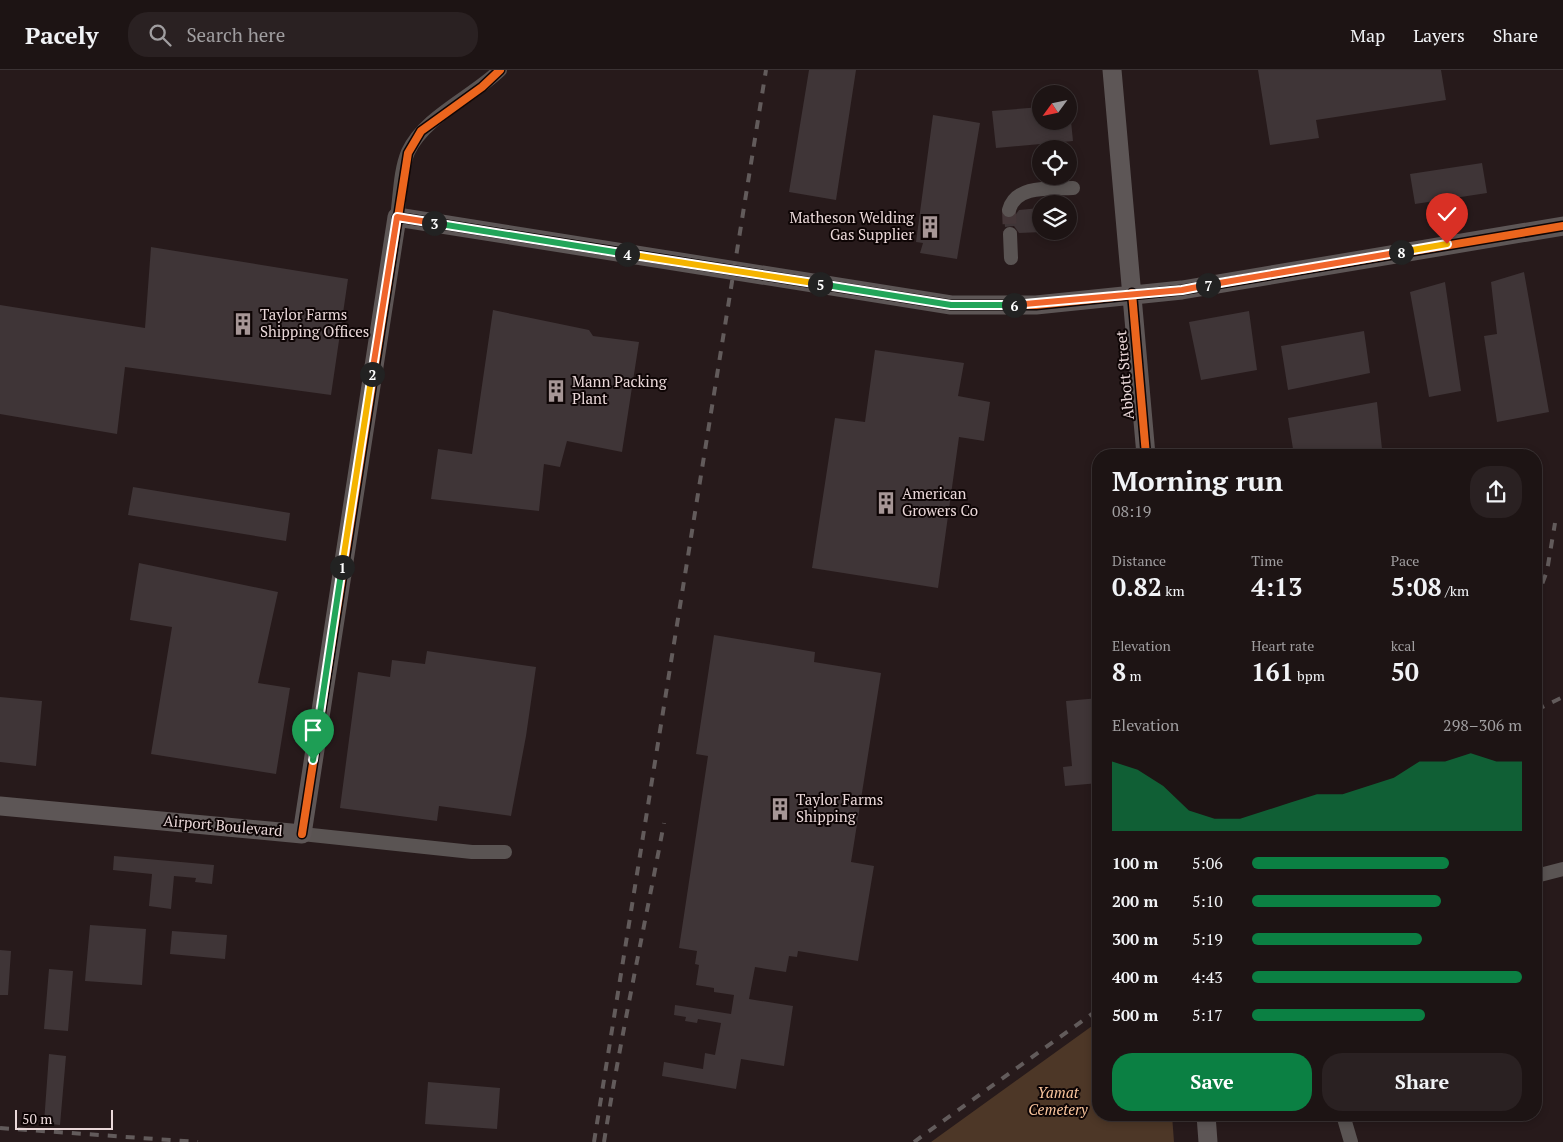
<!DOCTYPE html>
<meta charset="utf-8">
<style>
body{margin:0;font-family:"PT Serif",serif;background:#2a2122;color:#f1f3f6;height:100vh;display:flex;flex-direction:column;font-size:19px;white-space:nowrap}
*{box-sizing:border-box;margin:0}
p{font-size:16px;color:#a09ea0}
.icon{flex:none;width:28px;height:28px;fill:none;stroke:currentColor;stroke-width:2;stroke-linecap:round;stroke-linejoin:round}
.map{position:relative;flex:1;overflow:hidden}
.drawer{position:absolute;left:1092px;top:379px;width:450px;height:672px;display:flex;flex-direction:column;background:#1d1414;border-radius:20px;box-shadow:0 2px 8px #0003,0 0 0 1px #3b3334}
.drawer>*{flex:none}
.needle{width:32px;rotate:237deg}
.tools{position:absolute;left:1032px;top:15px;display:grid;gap:10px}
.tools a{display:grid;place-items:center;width:45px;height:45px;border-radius:50%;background:#1d1414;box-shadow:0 2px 8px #0003,0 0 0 1px #3b3334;font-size:25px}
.scale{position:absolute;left:15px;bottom:12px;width:98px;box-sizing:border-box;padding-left:5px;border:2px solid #ead8d9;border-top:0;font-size:14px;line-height:18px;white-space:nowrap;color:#ead8d9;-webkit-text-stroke:4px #0e0505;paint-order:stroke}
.pin{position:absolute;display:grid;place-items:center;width:42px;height:42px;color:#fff;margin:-51px -21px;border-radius:50% 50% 50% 0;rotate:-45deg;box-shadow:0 0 5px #0007}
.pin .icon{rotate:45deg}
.km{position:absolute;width:25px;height:25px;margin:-12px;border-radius:50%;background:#222;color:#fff;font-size:14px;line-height:25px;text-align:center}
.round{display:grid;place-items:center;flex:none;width:52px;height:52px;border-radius:20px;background:#2a2122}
.overview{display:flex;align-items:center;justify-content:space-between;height:85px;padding:0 20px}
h1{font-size:28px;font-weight:700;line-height:38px}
.figures{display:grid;grid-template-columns:repeat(3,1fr);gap:8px;height:85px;padding:5px 20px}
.figures div{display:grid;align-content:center}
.figures b{font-size:25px;font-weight:700}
.figures small{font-size:14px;font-weight:400}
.figures p{font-size:14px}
.chart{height:140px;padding:10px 20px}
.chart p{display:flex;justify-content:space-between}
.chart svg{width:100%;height:90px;margin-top:5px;fill:#0b8043;opacity:.7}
.action{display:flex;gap:10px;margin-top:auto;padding:10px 20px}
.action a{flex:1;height:58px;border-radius:20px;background:#0b8043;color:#fff;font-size:20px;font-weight:700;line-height:58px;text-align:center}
.action a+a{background:#2a2122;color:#f1f3f6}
ul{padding:0 20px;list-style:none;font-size:16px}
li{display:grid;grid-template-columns:80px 60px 1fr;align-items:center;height:38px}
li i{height:12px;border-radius:6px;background:#0b8043}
header{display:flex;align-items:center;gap:30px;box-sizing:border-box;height:70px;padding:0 25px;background:#1d1414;border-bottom:1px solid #3b3334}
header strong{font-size:24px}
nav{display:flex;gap:28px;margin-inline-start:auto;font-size:18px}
.search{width:350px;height:45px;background:#2a2122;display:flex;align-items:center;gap:12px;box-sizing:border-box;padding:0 18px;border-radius:20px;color:#a09ea0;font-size:19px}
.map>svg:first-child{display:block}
</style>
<header>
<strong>Pacely</strong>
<div class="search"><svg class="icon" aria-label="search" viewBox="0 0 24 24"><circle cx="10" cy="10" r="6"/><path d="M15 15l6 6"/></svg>Search here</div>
<nav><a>Map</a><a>Layers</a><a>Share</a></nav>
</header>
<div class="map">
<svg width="1563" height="1072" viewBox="0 0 1563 1072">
<rect width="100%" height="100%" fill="#271a1b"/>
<path fill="#4d3727" d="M1099,951V1045H1172L1174,1072H931Z"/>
<path fill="#3f3537" d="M809,0H856L836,130L789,122Z
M1258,0H1441L1446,30L1316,50L1319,68L1270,75Z
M1041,37V51H1071L1073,71L996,78L992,41Z
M933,45L980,53L957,189L920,183L923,173L916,172Z
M1482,93L1487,123L1415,134L1410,104Z
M1040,138L1042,162L1019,163L1014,156L1005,157L1004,147L1010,149L1014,147L1019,140Z
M151,177L348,209L331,325L125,297L117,364L0,344V235L145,258Z
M1524,202L1549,342L1497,352L1484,266L1497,264L1491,212Z
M1445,212L1461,321L1429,327L1410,222Z
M493,240L589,260L593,266L639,272L622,382L567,371L560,397L544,394L539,441L431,429L438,379L472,384Z
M1249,241L1257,300L1201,310L1189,252Z
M1364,261L1370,303L1288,320L1281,276Z
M875,280L964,293L958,326L990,332L984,371L959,367L938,518L812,498L835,348L865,352Z
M1377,332L1382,379L1349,385H1294L1288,348Z
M133,417L290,443L286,471L128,445Z
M139,493L278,522L258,613L290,618L276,704L151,684L172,557L130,550Z
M714,565L815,582L814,592L881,603L851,792L874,796L858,891L798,881L797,887L789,886L786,902L755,897L749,929L793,936L784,996L741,989L736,1019L662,1006L664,992L703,999L705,983L715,985L721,953L698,949L697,953L685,951L686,947L674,945L675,935L731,944L734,925L714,922V918L696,915L699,895L695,894L697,881L679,878L708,686L696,684Z
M427,581L536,597L526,666L511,746L439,736L437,751L340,738L358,602L390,607L392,590L425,594Z
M0,627L42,631L36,696L0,692Z
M1099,628V713L1065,716L1063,697L1072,696L1066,631Z
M114,786L214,795L212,814L195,812L196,808L174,806L171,839L149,836L152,804L113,800Z
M90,855L146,859L142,915L85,911Z
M172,861L227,865L225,889L170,884Z
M0,880L11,881L8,925H0Z
M49,899L73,901L68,961L44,959Z
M49,984L66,986L60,1055L44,1053Z
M428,1012L500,1018L497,1059L425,1054Z"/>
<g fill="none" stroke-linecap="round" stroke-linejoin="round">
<path stroke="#443638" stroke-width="14" stroke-dasharray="14 7" stroke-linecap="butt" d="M1009,140L1010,164"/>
<path stroke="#5a5453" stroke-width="14" d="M1009,140C1016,114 1051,119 1073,118
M397,147C400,127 400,101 408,82C424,47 472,27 500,0
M1010,164L1011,188
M302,764L472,782H505
M1536,806L1563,799
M1343,1045L1351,1072"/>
<path stroke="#5d5656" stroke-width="19" d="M1112,0L1146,385
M0,736L302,764L397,147L951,235H1036L1182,220L1563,156
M1206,1045L1208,1072"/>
<path stroke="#625b5b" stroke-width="4" stroke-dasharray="9 9" stroke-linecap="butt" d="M1536,530L1547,501L1555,453
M1536,640L1563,627
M0,1058L198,1072
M594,1072L766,0
M604,1072C621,965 644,859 664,753
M914,1072L1099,939"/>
<defs>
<path id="cycleway" d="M397,147L951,235H1036L1182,220L1563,156
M1132,223L1146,385
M302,764L408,83L421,61L482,17L500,0"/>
</defs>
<use href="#cycleway" stroke="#0e0505" stroke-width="11"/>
<use href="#cycleway" stroke="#eb651d" stroke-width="8"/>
</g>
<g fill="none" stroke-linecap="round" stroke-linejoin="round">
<defs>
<path id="split-1" d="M313,690L342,497"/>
<path id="split-2" d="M342,497L372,304"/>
<path id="split-3" d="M372,304L397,147L434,153"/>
<path id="split-4" d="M434,153L627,184"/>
<path id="split-5" d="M627,184L820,214"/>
<path id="split-6" d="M820,214L951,235H1014"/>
<path id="split-7" d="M1014,235L1182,220L1208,215"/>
<path id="split-8" d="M1208,215L1401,182"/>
<path id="split-9" d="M1401,182L1447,174"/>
</defs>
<use href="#split-1" stroke="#fff" stroke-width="10"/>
<use href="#split-2" stroke="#fff" stroke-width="10"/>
<use href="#split-3" stroke="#fff" stroke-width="10"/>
<use href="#split-4" stroke="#fff" stroke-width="10"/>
<use href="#split-5" stroke="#fff" stroke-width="10"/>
<use href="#split-6" stroke="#fff" stroke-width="10"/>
<use href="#split-7" stroke="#fff" stroke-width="10"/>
<use href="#split-8" stroke="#fff" stroke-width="10"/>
<use href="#split-9" stroke="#fff" stroke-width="10"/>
<use href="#split-1" stroke="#22a559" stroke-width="6"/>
<use href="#split-2" stroke="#f5b400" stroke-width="6"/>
<use href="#split-3" stroke="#f0652b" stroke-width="6"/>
<use href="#split-4" stroke="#22a559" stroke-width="6"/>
<use href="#split-5" stroke="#f5b400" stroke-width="6"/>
<use href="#split-6" stroke="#22a559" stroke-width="6"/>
<use href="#split-7" stroke="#f0652b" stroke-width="6"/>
<use href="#split-8" stroke="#f0652b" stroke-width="6"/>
<use href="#split-9" stroke="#f5b400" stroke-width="6"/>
</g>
<defs>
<symbol id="building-bare" viewBox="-9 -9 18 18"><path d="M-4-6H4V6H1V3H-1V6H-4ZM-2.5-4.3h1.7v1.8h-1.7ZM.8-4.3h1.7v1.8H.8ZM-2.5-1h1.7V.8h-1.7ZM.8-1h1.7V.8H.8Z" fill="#a69696" stroke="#0e0505" stroke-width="2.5" paint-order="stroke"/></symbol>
</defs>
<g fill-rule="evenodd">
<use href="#building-bare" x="914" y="141" width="32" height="32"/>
<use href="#building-bare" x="227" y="238" width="32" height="32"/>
<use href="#building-bare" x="540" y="305" width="32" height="32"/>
<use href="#building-bare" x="870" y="417" width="32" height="32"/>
<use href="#building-bare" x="764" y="723" width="32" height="32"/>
</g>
<g text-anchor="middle" stroke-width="4" stroke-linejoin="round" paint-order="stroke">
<g font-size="15" fill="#ead8d9" stroke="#0e0505" text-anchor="start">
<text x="914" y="153" text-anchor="end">Matheson Welding<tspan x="914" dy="17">Gas Supplier</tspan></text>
<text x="260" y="250">Taylor Farms<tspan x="260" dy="17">Shipping Offices</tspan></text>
<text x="572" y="317">Mann Packing<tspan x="572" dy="17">Plant</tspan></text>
<text x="902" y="429">American<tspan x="902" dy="17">Growers Co</tspan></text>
<text x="796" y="735">Taylor Farms<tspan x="796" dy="17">Shipping</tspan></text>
</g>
<g font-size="15" fill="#ead8d9" stroke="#0e0505">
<text transform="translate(1125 305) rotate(-95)" y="5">Abbott Street</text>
<text transform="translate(223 756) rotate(5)" y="5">Airport Boulevard</text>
</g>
<g font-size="15" font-style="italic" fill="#fac59d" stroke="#0e0505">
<text x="1058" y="1028">Yamat<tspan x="1058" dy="17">Cemetery</tspan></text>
</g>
</g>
</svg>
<div class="tools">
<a><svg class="needle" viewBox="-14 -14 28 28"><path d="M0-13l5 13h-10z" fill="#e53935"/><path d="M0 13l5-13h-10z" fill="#a09ea0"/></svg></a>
<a><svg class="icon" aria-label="locate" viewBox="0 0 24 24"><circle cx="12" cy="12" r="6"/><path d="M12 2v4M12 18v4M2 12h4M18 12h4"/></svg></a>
<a><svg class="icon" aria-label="layers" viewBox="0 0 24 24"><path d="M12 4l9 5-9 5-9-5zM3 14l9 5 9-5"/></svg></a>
</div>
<div class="scale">50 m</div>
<div class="pin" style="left:313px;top:690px;background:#1e9e55"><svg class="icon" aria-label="arrive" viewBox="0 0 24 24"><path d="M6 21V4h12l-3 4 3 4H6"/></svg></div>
<div class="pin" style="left:1447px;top:174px;background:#d93025"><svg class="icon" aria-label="check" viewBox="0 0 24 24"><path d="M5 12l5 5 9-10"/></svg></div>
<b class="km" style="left:342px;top:497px">1</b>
<b class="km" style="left:372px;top:304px">2</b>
<b class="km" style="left:434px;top:153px">3</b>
<b class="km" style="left:627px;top:184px">4</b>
<b class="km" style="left:820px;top:214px">5</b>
<b class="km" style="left:1014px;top:235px">6</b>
<b class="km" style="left:1208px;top:215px">7</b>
<b class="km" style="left:1401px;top:182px">8</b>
<section class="drawer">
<div class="overview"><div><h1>Morning run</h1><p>08:19</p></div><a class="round"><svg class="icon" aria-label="share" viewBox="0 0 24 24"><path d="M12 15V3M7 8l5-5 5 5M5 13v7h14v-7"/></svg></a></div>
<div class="figures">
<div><p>Distance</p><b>0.82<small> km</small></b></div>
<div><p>Time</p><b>4:13</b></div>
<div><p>Pace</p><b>5:08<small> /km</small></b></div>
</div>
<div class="figures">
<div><p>Elevation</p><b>8<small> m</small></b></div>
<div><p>Heart rate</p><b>161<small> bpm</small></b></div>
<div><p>kcal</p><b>50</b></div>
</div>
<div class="chart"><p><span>Elevation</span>298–306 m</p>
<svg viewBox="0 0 160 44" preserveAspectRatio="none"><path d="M0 44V10L10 14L20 22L30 34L40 38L50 38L60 34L70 30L80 26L90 26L100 22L110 18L120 10L130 10L140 6L150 10L160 10V44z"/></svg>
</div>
<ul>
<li><b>100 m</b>5:06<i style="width:73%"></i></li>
<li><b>200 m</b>5:10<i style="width:70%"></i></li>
<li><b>300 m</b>5:19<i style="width:63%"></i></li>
<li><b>400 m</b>4:43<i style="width:100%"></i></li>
<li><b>500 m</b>5:17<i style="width:64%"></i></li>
</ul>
<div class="action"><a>Save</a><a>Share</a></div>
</section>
</div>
